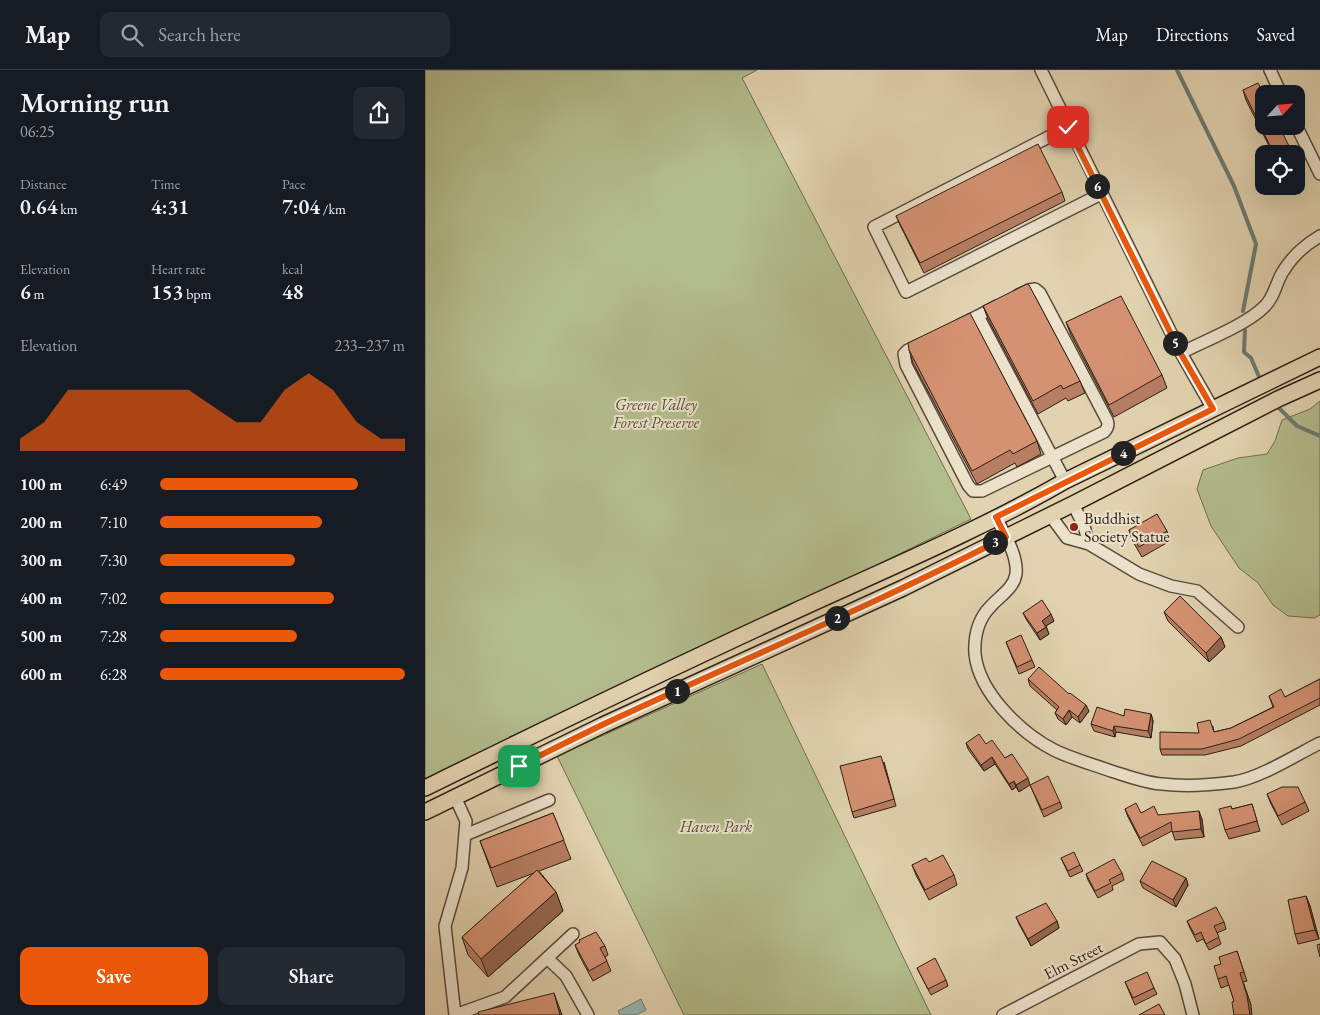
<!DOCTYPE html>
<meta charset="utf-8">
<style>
body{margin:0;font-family:"EB Garamond",serif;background:#242831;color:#f1f3f6;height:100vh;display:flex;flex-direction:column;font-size:19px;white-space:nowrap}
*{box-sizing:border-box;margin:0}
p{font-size:16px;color:#9ea1a6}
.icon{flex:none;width:28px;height:28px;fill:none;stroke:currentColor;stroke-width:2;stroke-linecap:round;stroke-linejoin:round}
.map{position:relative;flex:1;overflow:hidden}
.details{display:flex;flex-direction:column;background:#171b24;width:425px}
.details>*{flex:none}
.needle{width:32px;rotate:64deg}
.buttons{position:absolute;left:830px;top:15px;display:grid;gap:10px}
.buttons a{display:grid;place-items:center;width:50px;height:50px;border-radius:10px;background:#171b24;box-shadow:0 5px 20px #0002;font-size:25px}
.pin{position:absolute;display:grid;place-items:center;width:42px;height:42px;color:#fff;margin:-21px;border-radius:10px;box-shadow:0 2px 8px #0006}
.km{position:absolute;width:25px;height:25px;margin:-12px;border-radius:50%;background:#222;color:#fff;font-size:14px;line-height:25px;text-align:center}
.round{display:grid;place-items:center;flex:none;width:52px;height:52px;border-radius:10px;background:#242831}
.overview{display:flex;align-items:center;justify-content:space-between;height:85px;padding:0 20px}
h1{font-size:28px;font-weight:600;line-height:38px}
.metrics{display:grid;grid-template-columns:repeat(3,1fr);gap:8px;height:85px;padding:5px 20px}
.metrics div{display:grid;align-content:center}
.metrics b{font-size:21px;font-weight:600}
.metrics small{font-size:14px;font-weight:400}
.metrics p{font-size:14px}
.chart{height:140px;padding:10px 20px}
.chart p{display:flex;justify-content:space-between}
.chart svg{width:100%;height:90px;margin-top:5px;fill:#ea580c;opacity:.7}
.action{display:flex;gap:10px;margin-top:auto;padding:10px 20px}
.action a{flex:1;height:58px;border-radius:10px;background:#ea580c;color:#fff;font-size:20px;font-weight:600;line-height:58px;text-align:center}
.action a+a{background:#242831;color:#f1f3f6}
ul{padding:0 20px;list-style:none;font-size:16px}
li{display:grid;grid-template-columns:80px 60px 1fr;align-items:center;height:38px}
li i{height:12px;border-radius:6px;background:#ea580c}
header{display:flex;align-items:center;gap:30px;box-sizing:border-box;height:70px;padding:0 25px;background:#171b24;border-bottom:1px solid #363941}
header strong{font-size:24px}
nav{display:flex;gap:28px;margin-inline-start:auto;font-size:18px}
.search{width:350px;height:45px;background:#242831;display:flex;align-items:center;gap:12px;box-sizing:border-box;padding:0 18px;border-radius:10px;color:#9ea1a6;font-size:19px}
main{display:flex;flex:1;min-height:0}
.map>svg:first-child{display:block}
</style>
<header>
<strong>Map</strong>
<div class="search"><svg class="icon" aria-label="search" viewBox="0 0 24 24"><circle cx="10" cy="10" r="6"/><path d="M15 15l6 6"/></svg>Search here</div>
<nav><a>Map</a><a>Directions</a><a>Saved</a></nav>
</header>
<main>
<section class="details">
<div class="overview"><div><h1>Morning run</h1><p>06:25</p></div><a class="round"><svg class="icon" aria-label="share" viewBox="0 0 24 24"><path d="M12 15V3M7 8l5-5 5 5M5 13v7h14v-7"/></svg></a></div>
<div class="metrics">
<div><p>Distance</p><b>0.64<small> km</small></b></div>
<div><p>Time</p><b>4:31</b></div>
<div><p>Pace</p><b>7:04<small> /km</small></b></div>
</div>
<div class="metrics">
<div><p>Elevation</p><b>6<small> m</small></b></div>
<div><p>Heart rate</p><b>153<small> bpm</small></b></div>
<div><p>kcal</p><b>48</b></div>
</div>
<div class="chart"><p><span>Elevation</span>233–237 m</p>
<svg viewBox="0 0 160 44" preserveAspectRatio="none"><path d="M0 44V38L10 30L20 14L30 14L40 14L50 14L60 14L70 14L80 22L90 30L100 30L110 14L120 6L130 14L140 30L150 38L160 38V44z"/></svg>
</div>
<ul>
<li><b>100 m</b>6:49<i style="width:81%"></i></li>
<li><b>200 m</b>7:10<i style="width:66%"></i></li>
<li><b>300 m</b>7:30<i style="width:55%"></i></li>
<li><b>400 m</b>7:02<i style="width:71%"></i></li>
<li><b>500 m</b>7:28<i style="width:56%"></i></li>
<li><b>600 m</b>6:28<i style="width:100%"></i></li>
</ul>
<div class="action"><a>Save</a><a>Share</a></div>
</section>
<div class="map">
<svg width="895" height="945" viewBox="0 0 895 945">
<rect width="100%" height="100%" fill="#e2d3b0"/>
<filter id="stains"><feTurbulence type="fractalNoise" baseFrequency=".004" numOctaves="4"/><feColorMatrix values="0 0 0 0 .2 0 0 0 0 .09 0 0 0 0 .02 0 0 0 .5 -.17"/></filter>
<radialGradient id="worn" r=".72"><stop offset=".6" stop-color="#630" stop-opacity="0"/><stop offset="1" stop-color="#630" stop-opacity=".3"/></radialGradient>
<path fill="#b3bc8c" stroke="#6f6d50" d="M0,0H332L317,8L546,449L0,715Z
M895,331V545L889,548L863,546L848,535L833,513L814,498L786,456L772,419L778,400L813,388L842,384L850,371L857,350L885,339Z
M337,594L506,945H259L132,686Z"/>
<path fill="#95b7b1" stroke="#6b7a72" d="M216,929L221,940L211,945H195L193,941Z"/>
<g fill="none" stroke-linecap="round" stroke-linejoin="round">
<path stroke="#6b7a72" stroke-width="4" d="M752,0L809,116L831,174L818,241
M819,282L826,288L835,309
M819,282L820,260
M854,338L872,356L895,366"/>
<defs>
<path id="minor" d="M616,0L756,283L788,339
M845,0L856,24
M871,55L895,104
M643,57L449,157L481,222L676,124
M572,236L553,246L640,411
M535,255L553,246
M496,274L483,280L479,284L481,295L543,415L548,421H557L679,362C683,358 684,355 682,350L615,223L610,219L604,220L593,225
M756,283C779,271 821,255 839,237C850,227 851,211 859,200C867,187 881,174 895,166
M625,445L642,468L664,474L659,456L648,434
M571,447C579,464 593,485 591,504C589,518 575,526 566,536C553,549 549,566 550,584C554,623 596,663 629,680C647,689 667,694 686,701C703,706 720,713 737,714C761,717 786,715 809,712C835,708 871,685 895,673
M664,474L714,504L746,516L772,521L813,557
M40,765L124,730
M122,888L141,906L163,945
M30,945L20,856L37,798L41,751L30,727
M30,945L80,927L148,864
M578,945L714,874L735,872L750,889L760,914L768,945"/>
<path id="major" d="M0,718C122,658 244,599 368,542C459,500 553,461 640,411L895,287
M0,742L178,655L478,518L648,434L853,329L895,310"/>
</defs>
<use href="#minor" stroke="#594b3a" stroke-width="14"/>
<use href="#major" stroke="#2b1e13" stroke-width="18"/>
<use href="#minor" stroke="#ece2cc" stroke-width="11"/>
<use href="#major" stroke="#e2d3b0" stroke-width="15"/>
</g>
<path fill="#b77e63" stroke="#2b1e13" d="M818,20L868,84H848L821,30Z
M637,122L640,131L499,203L475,155L471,146Z
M558,236L655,311L660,323L643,331L641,328L613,344L563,249Z
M641,252L737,305L742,318L689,347L646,265Z
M484,280L612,371L616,384L592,397L590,393L552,414L488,293Z
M704,460L742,461L745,471L717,487L707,470Z
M739,542L796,567L800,577L784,592L743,551Z
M598,543L629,551L621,556L624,564L615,570L601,549Z
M581,572L607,590L610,597L594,604Z
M603,609L664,641L655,653L647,647L641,655L633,649L630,643L632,640L605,616Z
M895,609V635L816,676L780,685H737L735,679L774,663L788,656L789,662L806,658L848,637L844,626L860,627Z
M726,644L728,651L726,668L691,662L690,667L669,661L666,654L699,646Z
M541,673L561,674L580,688L587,684L594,722L591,717L587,720L570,694L559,701L543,679Z
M459,692L471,736L429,748L427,742Z
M605,715L635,732L637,738L619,747Z
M842,724L880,732L884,741L857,755L846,734Z
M827,734L835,761L804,769L800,760L807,739Z
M700,739L716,743L733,745L777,749L779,767L750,770L747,761L718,776L703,747Z
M128,743L146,789L114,801L131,822L138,841L63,907L43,885L37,867L109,803L72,817L55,771Z
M636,788L655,795L658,801L645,807Z
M504,792L529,805L532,815L504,830L491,805L487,795Z
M697,803L699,810L687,816L688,820L673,828L663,810L661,804Z
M761,808L763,815L751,837L718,818L715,811Z
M881,826L885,836L894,869L873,874L870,864Z
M591,847L632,851L634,858L606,876L594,854Z
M762,851L799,852L801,859L792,863L796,874L784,880L778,869L772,872L765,858Z
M150,875L180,876L183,885L180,887L186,901L168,911L154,885Z
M812,881L822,911L818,912L826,935L809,931L804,915L796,918L793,909L796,894Z
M492,898L521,910L523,916L506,925L495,904Z
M700,912L729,918L732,924L710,935Z"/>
<path fill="#956650" stroke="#2b1e13" d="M626,544L629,551L619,557L617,551Z
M621,557L624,564L615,570L612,563Z
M796,567L800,577L784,592L781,583Z
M661,635L664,641L655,653L653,647Z
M644,640L647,647L641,655L638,649Z
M726,644L728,651L726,668L723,661Z
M689,656L691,662L690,667L688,661Z
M567,687L570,694L559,701L556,695Z
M603,708L605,715L594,722L591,715Z
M589,711L591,717L587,720L584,714Z
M774,741L777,749L779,767L776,759Z
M761,808L763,815L751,837L748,830Z
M131,822L138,841L63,907L56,889Z
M881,826L885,836L894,869L890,860Z
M632,851L634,858L606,876L603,869Z
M818,912L826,935L827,945H825Z
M129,923L136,942L137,945H135Z"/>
<path fill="#d59273" stroke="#2b1e13" d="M833,13L839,24V56H854L868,84H849L818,20Z
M613,74L637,122L495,193L471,146Z
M602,214L604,215L655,311L638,319L636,315L608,331L558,236Z
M696,226L737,305L684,335L641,252Z
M545,243L612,371L588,384L585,380L547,401L484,280L483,273Z
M732,444L742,461L714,477L704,460Z
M755,526L796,567L781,583L739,542Z
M617,530L626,544L617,551L621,557L612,563L598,543Z
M596,565L607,590L592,597L581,572Z
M614,597L644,624L645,623L661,635L653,647L644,640L638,649L630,643L634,637L603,609Z
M895,609V628L814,669L777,679H735V662L774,663L772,653L785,650L789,662L806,658L849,637L844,626L856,619L860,627Z
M672,637L699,646L700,639L726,644L723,661L689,656L688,661L666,654Z
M554,664L561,674L567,670L580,688L587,684L603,708L591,715L589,711L584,714L567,687L556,695L541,673Z
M456,686L469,729L427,742L415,696Z
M623,706L635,732L617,740L605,715Z
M857,717H873L880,732L853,746L842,724Z
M711,733L716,743L729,736L733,745L774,741L776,759L747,762L746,752L715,768L700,739Z
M827,734L832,751L800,760L794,739L806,736L807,739Z
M128,743L139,770L66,798L55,771Z
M649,782L655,795L643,801L636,788Z
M518,785L529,805L500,820L487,795L501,788L504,792Z
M689,789L697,803L684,810L686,813L670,821L661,804Z
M727,791L761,808L748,830L715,811Z
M112,800L131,822L56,889L37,867Z
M881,826L890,860L870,864L863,830Z
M621,833L632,851L603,869L591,847Z
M791,837L799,852L789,856L794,867L781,874L776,862L770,865L762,851Z
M171,862L180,876L175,878L182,891L164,901L150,875L155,872L154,870Z
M895,874V887L892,875Z
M812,881L819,902L815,903L822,926L825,945H809L807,932L809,931L801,906L793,909L789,896L796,894L794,887Z
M510,888L521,910L503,919L492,898Z
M722,902L729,918L708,928L700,912Z
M129,923L135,945H54L53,942Z
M734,934L740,945H714Z"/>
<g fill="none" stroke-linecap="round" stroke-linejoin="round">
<defs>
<path id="route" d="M94,696C122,682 150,668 179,654C312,592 449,535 581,467L571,447L788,339L756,284L643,57"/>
</defs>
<use href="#route" stroke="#fff" stroke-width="10"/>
<use href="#route" stroke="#ea580c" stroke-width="6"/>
</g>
<circle fill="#8f2418" stroke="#ece2cc" stroke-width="2" cx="649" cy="457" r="5"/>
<g text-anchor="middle" stroke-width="4" stroke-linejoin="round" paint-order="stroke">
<g font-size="16" font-style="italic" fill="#544d37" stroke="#ece2cc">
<text x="231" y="340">Greene Valley<tspan x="231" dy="18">Forest Preserve</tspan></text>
<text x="291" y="762">Haven Park</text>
</g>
<g font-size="16" fill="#2b1e13" stroke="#ece2cc" text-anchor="start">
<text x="659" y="454">Buddhist<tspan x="659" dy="18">Society Statue</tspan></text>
</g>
<g font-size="16" fill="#2b1e13" stroke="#ece2cc">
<text transform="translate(648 890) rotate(-27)" y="6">Elm Street</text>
</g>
</g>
<rect width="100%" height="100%" filter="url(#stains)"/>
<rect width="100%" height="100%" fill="url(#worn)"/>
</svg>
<div class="buttons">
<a><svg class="needle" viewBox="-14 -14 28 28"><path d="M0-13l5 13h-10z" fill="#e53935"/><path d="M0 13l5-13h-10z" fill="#9ea1a6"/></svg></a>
<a><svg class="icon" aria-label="locate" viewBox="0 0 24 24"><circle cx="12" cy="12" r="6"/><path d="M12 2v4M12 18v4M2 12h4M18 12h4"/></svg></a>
</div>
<div class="pin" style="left:94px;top:696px;background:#1e9e55"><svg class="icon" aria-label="arrive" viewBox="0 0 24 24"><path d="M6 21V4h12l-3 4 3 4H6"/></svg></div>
<div class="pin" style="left:643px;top:57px;background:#d93025"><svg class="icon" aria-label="check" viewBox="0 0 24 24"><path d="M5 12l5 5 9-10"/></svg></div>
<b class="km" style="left:252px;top:621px">1</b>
<b class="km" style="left:412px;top:548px">2</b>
<b class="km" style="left:570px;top:472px">3</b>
<b class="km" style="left:698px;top:383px">4</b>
<b class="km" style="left:750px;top:273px">5</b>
<b class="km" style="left:672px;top:116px">6</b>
</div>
</main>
